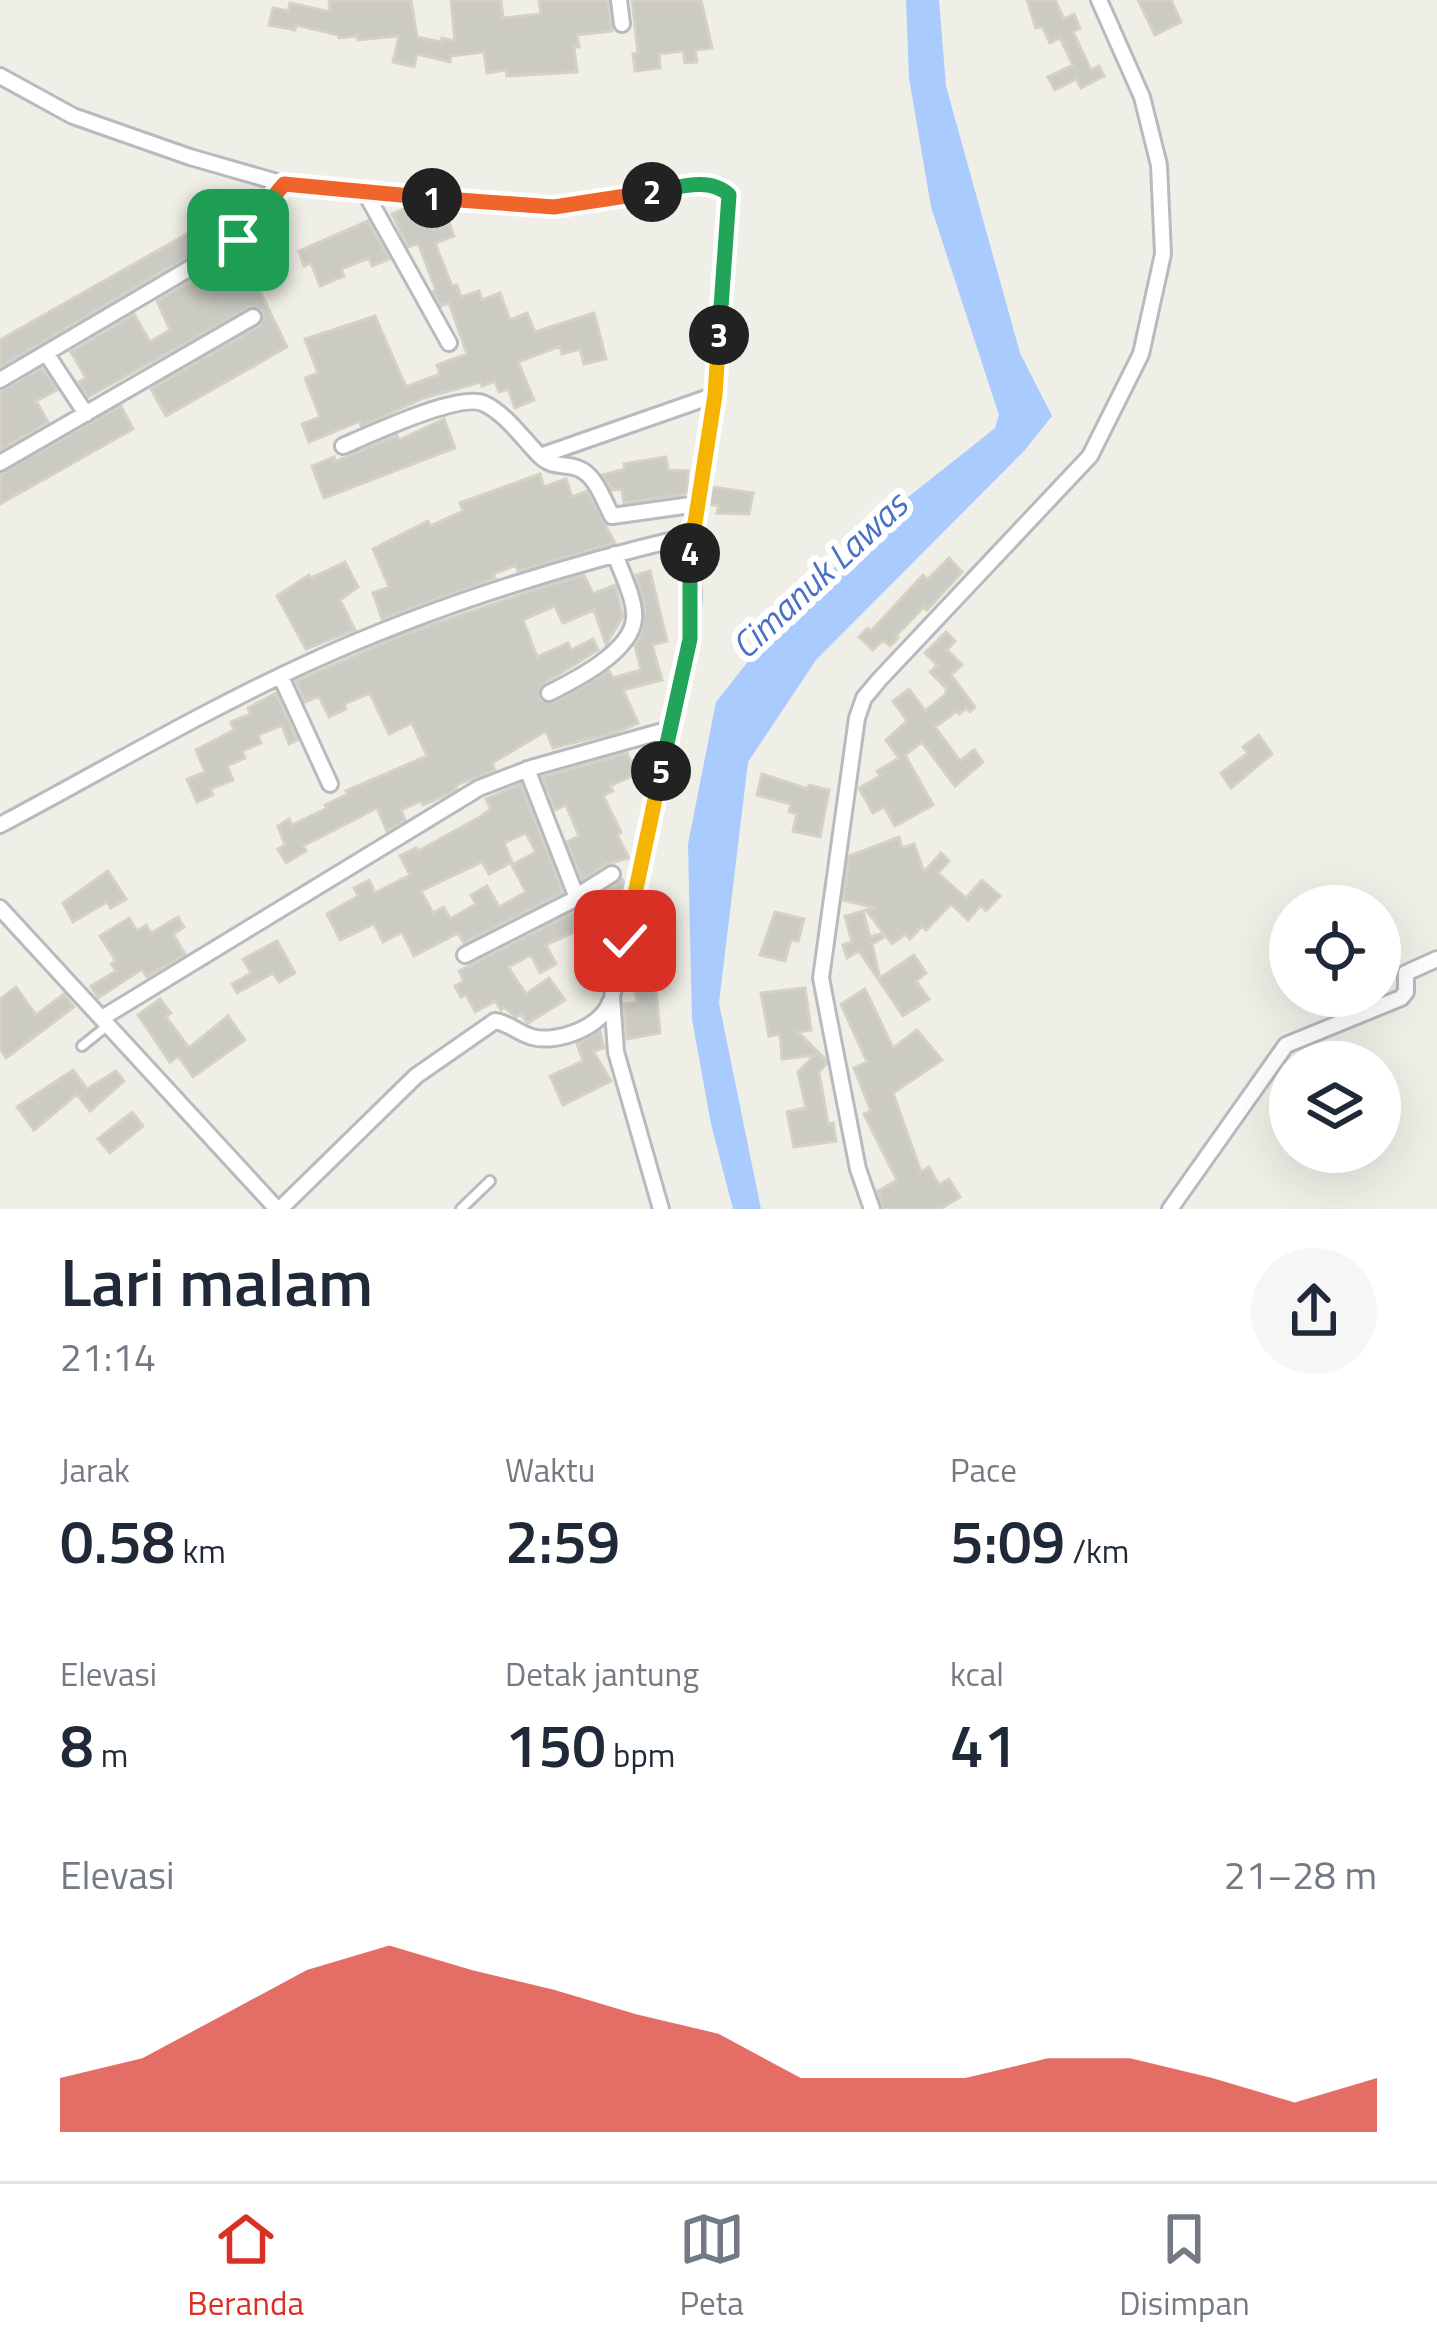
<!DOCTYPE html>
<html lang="id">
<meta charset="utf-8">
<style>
body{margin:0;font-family:"Titillium Web",sans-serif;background:#f6f6f7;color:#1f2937;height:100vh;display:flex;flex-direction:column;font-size:45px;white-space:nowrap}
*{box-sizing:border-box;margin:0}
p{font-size:39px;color:#747a83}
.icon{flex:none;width:66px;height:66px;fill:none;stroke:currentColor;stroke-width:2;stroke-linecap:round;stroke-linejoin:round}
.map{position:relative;height:1209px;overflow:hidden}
.side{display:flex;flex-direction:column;background:#fff;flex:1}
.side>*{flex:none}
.controls{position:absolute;left:1269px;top:885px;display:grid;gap:24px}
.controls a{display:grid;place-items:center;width:132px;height:132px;border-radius:50%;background:#fff;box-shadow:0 12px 48px #0002;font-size:60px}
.pin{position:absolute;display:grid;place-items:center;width:102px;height:102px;color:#fff;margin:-51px;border-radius:24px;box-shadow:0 6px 18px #0006}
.km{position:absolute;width:60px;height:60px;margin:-30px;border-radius:50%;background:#222;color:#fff;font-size:33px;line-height:60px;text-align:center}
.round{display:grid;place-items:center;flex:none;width:126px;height:126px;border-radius:63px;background:#f6f6f7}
.head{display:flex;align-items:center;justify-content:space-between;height:204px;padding:0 60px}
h1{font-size:66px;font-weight:600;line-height:90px}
.metrics{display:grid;grid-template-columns:repeat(3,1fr);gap:18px;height:204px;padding:12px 60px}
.metrics div{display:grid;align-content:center}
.metrics b{font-size:60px;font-weight:600}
.metrics small{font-size:33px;font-weight:400}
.metrics p{font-size:33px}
.chart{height:336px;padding:24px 60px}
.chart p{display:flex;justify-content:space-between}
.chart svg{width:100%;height:216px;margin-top:12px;fill:#d93025;opacity:.7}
.menu{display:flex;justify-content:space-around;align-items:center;height:168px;border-top:3px solid #e0e1e3;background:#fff;font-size:33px;color:#747a83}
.menu a{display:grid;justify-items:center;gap:6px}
.menu .on{color:#d93025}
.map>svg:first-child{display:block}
</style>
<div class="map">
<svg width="1437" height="1209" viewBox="0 0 1437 1209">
<rect width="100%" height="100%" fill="#f0efe7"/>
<path fill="#a9cbfe" d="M906,0H939L946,86L1020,353L1052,416L1025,450L816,660L748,762L719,1003L761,1209H733L711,1124L692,1019L688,844L716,702L772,631L892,510L995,428L999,415L931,207L909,78Z"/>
<path fill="#cbcac3" stroke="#d5d2c5" stroke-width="3" fill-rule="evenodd" d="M329,0H411L417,37L441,42L442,38L455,41L451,0H501L503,18L541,14L539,0H608L612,31L577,35L579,47H574L577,72L507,76L506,70L487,73L484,52L451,56L450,62L417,54L414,67L393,62L399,36L358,40L357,36L339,38L338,35L296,25L295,30L269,25L273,8L288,11L290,3L330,12Z
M632,0H701L712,48L695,50L697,62L685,63L683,51L659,54L660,68L635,71L633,54L638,53Z
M1027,0H1055L1064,19L1074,14L1080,28L1073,32L1091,70L1099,66L1104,76L1081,88L1076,79L1055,90L1048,77L1073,65L1060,38L1050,43L1042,26L1036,28Z
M1138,0H1171L1181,22L1155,35Z
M411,206L425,207L433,229L449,223L454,236L435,243L452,286L457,285L461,297L479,291L482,300L500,293L510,320L527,313L535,332L594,313L606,359L584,364L580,349L562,354L560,346L518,362L534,400L515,408L508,389L499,392L495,381L482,386L481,382L424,398L361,426L360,421L309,442L302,424L320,417L305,378L318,373L305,339L375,316L406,387L440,374L437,365L467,354L449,303L441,306L433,291L436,290L418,243L408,247L392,214Z
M222,214L231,231L0,367V340Z
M368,221L389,259L372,266L369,258L341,269L344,276L320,286L311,263L304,266L299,251Z
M241,252L287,347L166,416L151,389L260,326L263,312L252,306L88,397L79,382L86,378L71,352L134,314L150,342L170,330L157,301Z
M42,368L57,390L36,401L48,422L0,450V391Z
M121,406L133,429L0,504V474Z
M444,419L455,448L324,498L312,466L334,457L335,462L397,435L399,440Z
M666,457L668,470L688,471L687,494L624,503L622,489L612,490L603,475L625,469L624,464Z
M540,474L544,487L566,479L572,497L587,491L615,543L518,571L516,565L493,574L495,578L382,619L373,593L389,587L373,549L428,521L430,526L463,511L460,503Z
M712,487L753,493L749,514L717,513L719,506L709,504Z
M949,558L962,572L927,610L924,607L896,636L898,638L890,646L883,640L873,650L859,637L868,628L871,631L923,575L927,580Z
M345,562L358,587L340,600L355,630L306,649L277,596L309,575L311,578Z
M650,571L667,641L652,645L662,680L623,690L638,723L617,732L553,748L546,731L492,763L495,770L456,785L457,788L448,794L423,805L421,801L401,810L405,820L387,831L377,808L303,846L306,851L286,863L278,849L285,845L278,826L289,819L292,825L327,808L325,805L348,794L346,791L427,756L412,723L389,734L370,693L344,704L346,709L329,717L319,696L305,702L296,681L405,634L546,586L584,575L593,594L615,585L623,617L606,644L594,610L563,623L555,606L523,620L537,657L568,643L571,650L593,639L598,650L540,686V699L553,703L609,671L613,678L641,670L635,646L641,634L645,611L636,575Z
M946,632L955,641L947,650L962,665L951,675L975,707L970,712L966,708L959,714L957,711L935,727L960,761L974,750L983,762L955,786L922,742L905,755L933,805L895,826L884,807L873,813L859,788L880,776L877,771L899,758L886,740L907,721L893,701L909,689L925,711L945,695L947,689L930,672L937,665L925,653Z
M276,693L297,740L289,744L282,725L258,735L261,743L242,751L245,758L227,766L233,780L210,789L213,795L197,802L187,779L205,772L196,750L234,730L231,722L250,714L248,708Z
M1259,735L1272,754L1231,788L1221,773L1248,753L1243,747Z
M627,753L631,762L638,758L643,771L610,786L613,791L603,796L621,832L617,835L629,858L606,864L582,880L567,842L579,836L566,805L555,810L542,777Z
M762,774L808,789L809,785L829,790L820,837L793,831L797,814L789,812L791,804L757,795Z
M521,784L563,893L464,943L458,933L414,956L402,932L383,942L374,924L340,940L327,914L358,896L354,888L369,880L375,893L410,875L400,856L416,848L418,851L480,817L491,809L486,799ZM526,833L536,852L512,865L526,892L499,907L487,886L471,895L476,904L450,919L444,907L433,913L421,891L482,862L489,874L512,862L504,843Z
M899,837L902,848L914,844L924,872L941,853L949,861L938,873L966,898L982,880L1000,896L986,911L981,905L968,920L951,904L926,930L922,926L910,939L905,934L892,944L866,910L876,908L843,900L849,856Z
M108,871L126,899L111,908L107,902L73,922L63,903Z
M622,879L625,884L622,900L588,921L590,925L546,945L556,964L540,973L531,955L508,967L526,994L549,978L565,1000L528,1023L520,1014L516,1017L504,1007L501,1010L495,1001L475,1012L466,994L461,997L455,986L464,981L459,971L582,908Z
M863,911L870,937L881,934L883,938L872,944L880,978L914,955L926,973L916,981L929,999L903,1016L859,951L847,958L843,945L852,942L845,916Z
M775,912L804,919L798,941L791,940L785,961L760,955Z
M178,917L184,927L173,934L185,954L147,977L142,969L98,998L91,986L116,971L111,964L116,961L100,936L129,918L137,931L146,925L151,933Z
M277,941L295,973L279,982L273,973L237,993L232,984L251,973L243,959Z
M660,972L663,989L656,990L660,1033L627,1039L624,1004L637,1002L633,982Z
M16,987L36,1015L64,994L74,1007L6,1058L0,1049V999Z
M805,988L811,1030L798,1032L825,1059L826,1064L819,1072L828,1124L833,1123L836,1141L794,1147L787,1112L806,1108L798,1072L815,1055L782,1059L780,1034L769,1036L761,993Z
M865,989L893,1048L917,1030L942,1060L893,1093L921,1172L929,1167L939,1185L949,1179L960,1197L940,1209H883L878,1191L897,1180L864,1114L871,1111L854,1068L867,1062L841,1004Z
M160,999L171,1013L166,1017L189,1048L228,1016L245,1040L193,1077L178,1056L170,1062L138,1015Z
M600,1031L604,1048L593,1051L611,1081L563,1105L550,1076L583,1061L577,1044Z
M73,1070L87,1089L116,1071L124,1081L90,1111L77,1094L34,1130L17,1107Z
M132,1112L143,1126L110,1153L98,1139Z"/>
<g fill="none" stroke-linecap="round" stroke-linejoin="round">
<defs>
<path id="service" d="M82,1046L107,1026
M461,1209L490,1181"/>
<path id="minor" d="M619,0L622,24
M0,76L73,116L190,157L284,184L554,207L706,184L720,186L729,195L715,395L695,523L689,536C558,567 430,607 308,663C203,711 102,771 0,825
M366,194L449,343
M46,353L86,414
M0,380L238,240L284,184
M343,446C369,435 461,391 485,404C507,415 523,439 540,456L715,395
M540,456C552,468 563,463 577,468C596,474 603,500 612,516L698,504
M0,463L253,317
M281,677L330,784
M549,693C575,680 631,652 634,619C636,600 621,572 615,554
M577,896L612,874
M0,908L277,1209
M465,955L577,898L527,769
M102,1018L479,788L531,768L670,729
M280,1209L416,1076L495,1021C509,1023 518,1033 532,1037C557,1044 602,1027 610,1002
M661,1209L616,1052L612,997L690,639L693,594L689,536
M872,1209L858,1169L821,978L857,718L864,698L879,680L1090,456L1141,354L1163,254L1159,165L1142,97L1099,0
M1170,1209L1286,1045L1401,998L1406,992V973L1437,959"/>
</defs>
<use href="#service" stroke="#b9bac0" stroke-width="14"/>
<use href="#minor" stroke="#b9bac0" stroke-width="20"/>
<use href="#service" stroke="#fff" stroke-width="8"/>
<use href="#minor" stroke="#fff" stroke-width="14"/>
</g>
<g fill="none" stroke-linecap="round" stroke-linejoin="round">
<defs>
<path id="split-1" d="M238,240L284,184L432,198"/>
<path id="split-2" d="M432,198L554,207L652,192"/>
<path id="split-3" d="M652,192C677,188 709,176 729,195L719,335"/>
<path id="split-4" d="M690,553L688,536L695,523L715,395L719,335"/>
<path id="split-5" d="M661,771L690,639V553"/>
<path id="split-6" d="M625,941L661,771"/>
</defs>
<use href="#split-1" stroke="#fff" stroke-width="24"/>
<use href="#split-2" stroke="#fff" stroke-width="24"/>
<use href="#split-3" stroke="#fff" stroke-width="24"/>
<use href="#split-4" stroke="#fff" stroke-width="24"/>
<use href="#split-5" stroke="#fff" stroke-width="24"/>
<use href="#split-6" stroke="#fff" stroke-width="24"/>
<use href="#split-1" stroke="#f0652b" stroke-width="15"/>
<use href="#split-2" stroke="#f0652b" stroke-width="15"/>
<use href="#split-3" stroke="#22a559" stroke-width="15"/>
<use href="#split-4" stroke="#f5b400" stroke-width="15"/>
<use href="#split-5" stroke="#22a559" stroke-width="15"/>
<use href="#split-6" stroke="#f5b400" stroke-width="15"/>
</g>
<g text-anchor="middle" stroke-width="12" stroke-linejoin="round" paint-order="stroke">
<g font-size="36" font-style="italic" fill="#4a71c3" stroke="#fff">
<text transform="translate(819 575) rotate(-43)" y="13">Cimanuk Lawas</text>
</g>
</g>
</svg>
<div class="controls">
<a><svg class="icon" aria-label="locate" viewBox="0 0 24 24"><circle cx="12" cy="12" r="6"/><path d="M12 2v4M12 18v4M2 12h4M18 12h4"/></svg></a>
<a><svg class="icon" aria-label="layers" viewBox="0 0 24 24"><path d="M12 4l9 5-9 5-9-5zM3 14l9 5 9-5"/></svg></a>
</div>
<div class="pin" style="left:238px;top:240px;background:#1e9e55"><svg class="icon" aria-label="arrive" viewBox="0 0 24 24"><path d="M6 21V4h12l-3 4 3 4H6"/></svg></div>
<div class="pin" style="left:625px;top:941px;background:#d93025"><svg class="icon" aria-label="check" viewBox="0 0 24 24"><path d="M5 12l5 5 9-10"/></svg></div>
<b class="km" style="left:432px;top:198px">1</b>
<b class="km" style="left:652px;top:192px">2</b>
<b class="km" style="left:719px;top:335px">3</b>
<b class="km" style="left:690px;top:553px">4</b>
<b class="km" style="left:661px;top:771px">5</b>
</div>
<section class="side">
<div class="head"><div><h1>Lari malam</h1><p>21:14</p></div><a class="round"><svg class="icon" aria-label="share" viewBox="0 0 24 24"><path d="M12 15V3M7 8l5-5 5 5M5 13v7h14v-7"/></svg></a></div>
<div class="metrics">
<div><p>Jarak</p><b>0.58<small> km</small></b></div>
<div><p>Waktu</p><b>2:59</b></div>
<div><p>Pace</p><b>5:09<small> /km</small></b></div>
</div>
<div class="metrics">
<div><p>Elevasi</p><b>8<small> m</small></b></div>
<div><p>Detak jantung</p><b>150<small> bpm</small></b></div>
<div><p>kcal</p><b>41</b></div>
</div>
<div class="chart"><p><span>Elevasi</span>21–28 m</p>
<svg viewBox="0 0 160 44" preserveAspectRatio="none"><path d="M0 44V33L10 29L20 20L30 11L40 6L50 11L60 15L70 20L80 24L90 33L100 33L110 33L120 29L130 29L140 33L150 38L160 33V44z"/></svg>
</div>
</section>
<nav class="menu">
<a class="on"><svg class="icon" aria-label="home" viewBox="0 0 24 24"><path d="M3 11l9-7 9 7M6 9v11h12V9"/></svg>Beranda</a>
<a><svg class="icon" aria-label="map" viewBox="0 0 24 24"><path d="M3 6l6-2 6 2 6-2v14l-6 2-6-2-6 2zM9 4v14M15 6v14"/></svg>Peta</a>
<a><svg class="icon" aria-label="saved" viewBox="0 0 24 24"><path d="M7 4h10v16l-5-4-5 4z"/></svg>Disimpan</a>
</nav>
